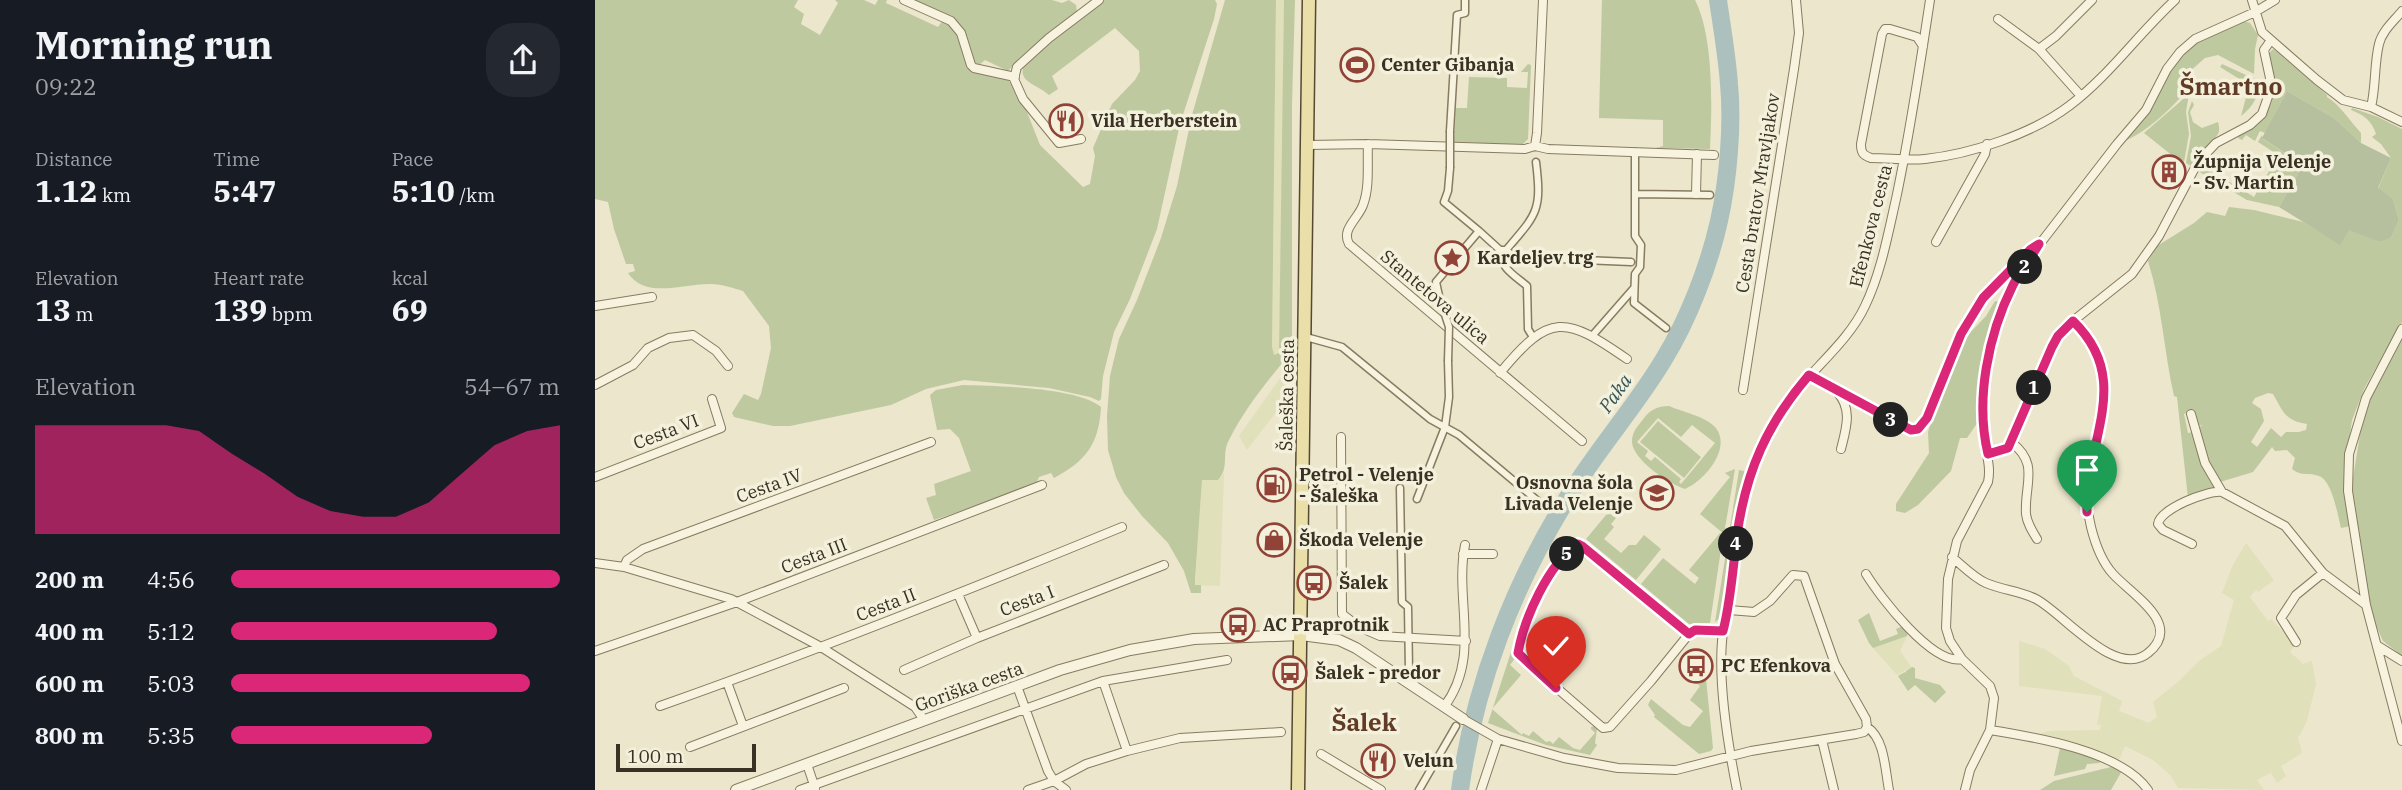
<!DOCTYPE html>
<meta charset="utf-8">
<style>
body{margin:0;font-family:"IBM Plex Serif",serif;background:#242831;color:#f1f3f6;height:100vh;display:flex;flex-direction:column;font-size:26px;white-space:nowrap}
*{box-sizing:border-box;margin:0}
p{font-size:23px;color:#9ea1a6}
.icon{flex:none;width:38px;height:38px;fill:none;stroke:currentColor;stroke-width:2;stroke-linecap:round;stroke-linejoin:round}
.map{position:relative;flex:1;overflow:hidden}
.details{display:flex;flex-direction:column;background:#171b24;width:595px}
.details>*{flex:none}
.scale{position:absolute;left:21px;bottom:18px;width:140px;box-sizing:border-box;padding-left:7px;border:4px solid #393123;border-top:0;font-size:19px;line-height:24px;white-space:nowrap;color:#393123;-webkit-text-stroke:5px #f3f0db;paint-order:stroke}
.pin{position:absolute;display:grid;place-items:center;width:60px;height:60px;color:#fff;margin:-72px -30px;border-radius:50% 50% 50% 0;rotate:-45deg;box-shadow:0 0 7px #0007}
.pin .icon{rotate:45deg}
.km{position:absolute;width:35px;height:35px;margin:-18px;border-radius:50%;background:#222;color:#fff;font-size:19px;line-height:35px;text-align:center}
.round{display:grid;place-items:center;flex:none;width:74px;height:74px;border-radius:28px;background:#242831}
.headline{display:flex;align-items:center;justify-content:space-between;height:119px;padding:0 35px}
h1{font-size:38px;font-weight:700;line-height:52px}
.stats{display:grid;grid-template-columns:repeat(3,1fr);gap:10px;height:119px;padding:7px 35px}
.stats div{display:grid;align-content:center}
.stats b{font-size:30px;font-weight:700}
.stats small{font-size:19px;font-weight:400}
.stats p{font-size:19px}
.chart{height:196px;padding:14px 35px}
.chart p{display:flex;justify-content:space-between}
.chart svg{width:100%;height:126px;margin-top:7px;fill:#db2777;opacity:.7}
ul{padding:0 35px;list-style:none;font-size:23px}
li{display:grid;grid-template-columns:112px 84px 1fr;align-items:center;height:52px}
li i{height:18px;border-radius:9px;background:#db2777}
main{display:flex;flex:1;min-height:0}
.map>svg:first-child{display:block}
</style>
<main>
<section class="details">
<div class="headline"><div><h1>Morning run</h1><p>09:22</p></div><a class="round"><svg class="icon" aria-label="share" viewBox="0 0 24 24"><path d="M12 15V3M7 8l5-5 5 5M5 13v7h14v-7"/></svg></a></div>
<div class="stats">
<div><p>Distance</p><b>1.12<small> km</small></b></div>
<div><p>Time</p><b>5:47</b></div>
<div><p>Pace</p><b>5:10<small> /km</small></b></div>
</div>
<div class="stats">
<div><p>Elevation</p><b>13<small> m</small></b></div>
<div><p>Heart rate</p><b>139<small> bpm</small></b></div>
<div><p>kcal</p><b>69</b></div>
</div>
<div class="chart"><p><span>Elevation</span>54–67 m</p>
<svg viewBox="0 0 160 44" preserveAspectRatio="none"><path d="M0 44V6L10 6L20 6L30 6L40 6L50 8L60 16L70 23L80 31L90 36L100 38L110 38L120 33L130 23L140 13L150 8L160 6V44z"/></svg>
</div>
<ul>
<li><b>200 m</b>4:56<i style="width:100%"></i></li>
<li><b>400 m</b>5:12<i style="width:81%"></i></li>
<li><b>600 m</b>5:03<i style="width:91%"></i></li>
<li><b>800 m</b>5:35<i style="width:61%"></i></li>
</ul>
</section>
<div class="map">
<svg width="1807" height="790" viewBox="0 0 1807 790">
<rect width="100%" height="100%" fill="#ebe6cc"/>
<path fill="#e0e0ba" d="M681,0H689L688,142L684,354L679,355L677,347Z
M690,371H692L691,399L652,450L644,436Z
M629,473L625,586L600,585L607,479L623,480Z
M1651,543L1679,580L1663,592L1661,590L1655,597L1673,621L1676,619L1700,644L1695,652L1708,664L1717,661L1721,684L1712,721L1703,738L1707,753L1686,766L1691,776L1682,783L1676,773L1662,780L1669,790L1583,788L1575,775L1558,760L1530,746L1524,760L1445,736L1447,733L1454,731L1505,730L1506,725H1502L1507,696L1424,686V641L1450,649L1474,666L1479,676L1527,701L1524,711L1554,723L1562,717L1558,702L1584,681L1604,661L1626,646L1639,600L1627,593L1638,565Z
M1312,636L1305,651L1316,667L1302,675L1278,648Z"/>
<path fill="#bec9a0" fill-rule="evenodd" d="M0,0H203L199,7L209,14L206,24L225,35L243,3L240,0H269L280,5L283,0H292L291,3L343,27L348,20L359,29L375,66L398,73L414,81L430,107L445,145L488,187L495,184L500,156L498,148L517,104L540,80L545,71L544,51L520,28L457,76L463,89L454,95C443,84 420,82 430,63L509,0H620L622,4L619,19L585,124L562,229L535,299L519,332L508,376L506,399L504,401L495,397L454,388L369,380L331,389L296,405L195,426H178L139,417L137,413L149,394L163,400L166,394L176,348L174,326L148,291C138,288 127,284 116,284C89,283 51,300 33,273L40,271L38,264H31L19,229L13,202L0,199Z
M317,0H457L467,3L474,0L481,5L482,12L426,57L413,71L390,60L383,66L379,64L370,32Z
M630,0H681L677,347L679,355L684,353L689,0H700L697,104V351C674,379 650,408 634,440C626,454 635,467 623,480H607L600,580V585H606V593H596L589,571L573,543L547,516L529,493L521,477L513,450L512,416L515,376L524,339L542,300L566,238L582,186L597,115Z
M1007,0H1100C1119,37 1117,108 1115,149L1061,148L1068,146V120L1004,118Z
M1648,21L1655,23L1663,35L1660,49L1659,74L1623,55L1610,58L1585,80L1593,89C1574,111 1552,132 1524,144L1550,116L1582,60L1599,43Z
M1678,49L1685,53L1732,95V97C1746,106 1754,120 1766,133V143L1739,118L1692,91L1670,133L1665,131L1660,141L1651,135L1647,140L1643,138L1644,135C1664,123 1682,108 1679,82C1678,72 1675,63 1674,53Z
M933,64L936,65L933,139L927,145L859,142L861,108H872L874,77L912,78V87L932,88L933,72H926Z
M1627,64L1664,81C1664,96 1658,107 1646,116L1653,90L1644,83L1646,80L1625,67Z
M1594,94L1591,112L1594,134L1589,162L1574,153L1549,133Z
M1597,101L1599,105L1595,112L1598,122L1607,128L1623,122C1624,126 1625,130 1623,134C1618,142 1603,154 1596,166L1591,163L1596,136L1593,112Z
M1757,108L1783,117L1807,129V322L1770,387L1757,420L1752,454L1756,526L1746,528C1743,516 1737,480 1724,476C1714,472 1707,477 1697,469L1700,458L1692,450L1680,451L1677,447L1658,472L1625,482L1610,455L1602,428L1608,425L1602,426L1599,411L1589,414L1593,433L1599,432L1607,464L1621,487L1593,498L1582,397L1579,396C1569,352 1567,305 1553,261L1562,246L1599,223L1612,212L1630,216L1634,207L1659,210L1708,222L1745,244L1754,229L1785,242L1796,238L1804,220L1798,199L1783,189L1796,158L1786,144L1777,137L1781,134C1777,121 1769,115 1756,110ZM1673,393L1678,394C1688,411 1690,421 1712,424L1711,430L1704,432H1691L1686,437L1676,428L1662,447L1656,442L1669,421L1666,409L1657,403L1660,398Z
M1667,135L1668,139L1708,165L1684,207L1652,200L1603,171L1612,161L1614,163L1612,168L1659,197L1680,161L1677,159L1680,153L1663,142Z
M1400,301L1405,302L1385,419L1372,438H1365L1356,471L1323,505L1310,513L1301,511V504L1334,453L1333,432L1343,399L1371,337L1391,316Z
M1807,336V656L1788,641L1778,619L1756,491L1765,434L1777,392Z
M368,385C400,386 482,387 506,407C504,444 491,461 459,478L456,473L444,477L440,486L339,520L331,498L341,495L339,484L376,471L364,438L355,429L342,430L335,395L341,390Z
M1074,406C1087,412 1110,416 1120,427C1138,448 1109,481 1090,489C1074,484 1038,460 1037,442C1037,433 1041,428 1046,422C1054,411 1060,406 1074,406ZM1063,418L1086,437L1097,425L1120,443L1086,484L1084,482L1086,479L1060,457L1056,461L1050,456L1053,451L1042,442Z
M1063,421L1106,457L1089,478L1045,442Z
M1140,469L1129,534L1105,514L1135,477L1130,473Z
M1144,470L1149,471L1150,475L1143,507L1130,609L1128,616L1120,622Z
M1015,514L1021,518L1016,524L1019,527L1009,539L1026,553L1034,545H1041L1049,535L1066,549L1041,580L991,539L1011,515Z
M1125,533L1128,536L1115,623L1094,624L1046,584L1068,558L1100,584L1104,578L1094,570Z
M1274,613L1285,641L1303,634L1301,629L1308,626L1313,631L1312,636L1278,648L1274,643L1263,620Z
M916,652L921,657L915,665L926,675L897,709L927,735L928,733L934,736L938,731L951,742L955,741L958,744L964,737L978,748L985,750L1000,733L996,729V727L999,726L1002,729L1000,743L1002,745L995,755L951,745L893,723Z
M1096,664V667L1103,670L1110,669L1118,748L1116,751L1104,754L1059,717L1060,715L1053,705L1056,699L1088,725L1095,727L1108,711L1095,700L1105,686L1100,682L1104,676L1090,665Z
M1317,667L1320,668V678L1345,685L1351,692L1340,703L1320,685L1313,691L1303,676L1310,672L1311,673V671Z
M1465,748L1503,759L1505,763L1492,764L1490,769L1459,776Z
M1516,767L1528,769L1516,790H1445L1459,781Z"/>
<path fill="#b6bf9e" d="M1692,91L1739,118L1766,143L1796,158L1783,188L1798,199L1804,220L1796,238L1785,242L1754,230L1745,245L1684,207L1708,165L1667,138Z"/>
<g fill="none" stroke-linecap="round" stroke-linejoin="round">
<path stroke="#acc1bd" stroke-width="18" d="M865,790C879,686 919,583 975,494C1004,447 1041,406 1069,359C1093,320 1114,266 1124,221C1133,181 1138,125 1134,84C1132,56 1127,28 1123,0"/>
<defs>
<path id="pedestrian" d="M855,131L862,15L870,13V0
M1040,152V236L1046,245L1045,267L1040,274L1039,303L1071,328
M1041,194L1115,195
M884,231L905,250H911L920,257L1036,262
M905,250C905,268 919,275 932,286L933,329L938,337
M911,250C942,214 947,211 941,162
M844,296L841,282L884,231L849,202L853,191L855,168
M997,336L1039,288
M711,337L747,347L835,419L864,435L950,507
M805,488L807,602L813,607L814,672
M822,499L850,427L854,397L853,361
M824,790L861,726"/>
<path id="minor" d="M309,0L356,21L366,33L376,65L379,68L420,77
M1657,0L1667,32L1722,80L1748,100L1776,107L1807,122
M1403,19L1444,49L1486,96
M1328,46L1322,37L1295,29H1290L1287,34L1266,144C1266,153 1268,155 1276,158C1294,158 1312,161 1330,159C1376,154 1437,134 1474,106C1514,76 1543,34 1580,0
M1444,49L1461,36L1497,0
M1776,107C1781,87 1779,64 1784,44C1787,31 1799,21 1807,11
M486,139L464,143L428,99L419,79L422,67L454,38L504,0
M773,144C772,164 775,187 768,205C763,219 746,229 754,244L987,441
M713,145L773,144L930,149L940,146L953,149L1119,155
M940,146L942,133L948,0
M1101,194L1102,154
M1341,242L1390,154L1392,144
M0,306L57,297
M1807,329L1771,398L1754,454L1753,491L1771,605L1807,741
M905,373C955,312 970,316 1032,359
M1214,375L1316,430L1323,429L1332,417L1366,334L1388,298L1436,249L1444,245L1522,144L1551,110L1572,69L1585,52L1600,39L1660,12L1680,0
M0,385L38,365L53,348L74,338L98,335L121,351L133,366
M1148,390L1199,69L1204,33L1201,0
M1242,392C1258,409 1251,429 1246,449
M1596,414L1610,463L1627,492
M746,437L747,614L764,627L785,636L871,641
M1416,442C1445,464 1429,484 1431,514C1432,523 1437,531 1442,539
M1393,454L1406,451L1416,442L1463,336L1478,321L1537,274L1564,236L1603,162L1621,143L1655,125L1667,114L1674,94L1675,78L1669,50L1676,40
M0,477L126,428L117,399
M1597,544L1568,530L1563,524C1565,509 1612,490 1627,492L1690,526L1728,573L1771,605
M868,554H898
M1357,557C1368,566 1378,577 1391,583C1407,590 1425,591 1441,599C1468,613 1521,680 1553,653C1589,624 1536,594 1518,574C1507,562 1500,543 1496,527C1477,451 1546,387 1478,321
M0,563L29,567L136,599L226,647L320,707L329,720
M29,567L32,560L48,549L336,442
M1271,574C1285,597 1338,666 1367,659L1395,686L1399,698L1395,730L1375,770L1370,790
M363,594L382,638
M1134,610L1159,612L1175,601L1198,575L1209,576L1240,664L1271,719L1272,727C1290,739 1290,770 1294,790
M926,637C938,607 955,562 983,544L1094,634
M1701,642L1686,618L1701,595L1728,573
M1783,646L1807,661
M0,651L142,602L447,485
M1367,659L1355,641L1351,628L1353,579L1362,541L1393,482C1397,463 1388,447 1388,428C1389,356 1400,313 1439,253
M933,663L941,651L939,643L926,637L923,653L933,663L1008,728L1015,727L1056,681L1094,634L1100,630L1128,631
M309,670L382,638L569,565
M508,681L532,751
M132,682L148,726
M422,686L453,771L459,781L471,790
M65,706C221,651 374,590 527,527
M849,707C887,656 859,601 870,545
M868,719L903,739L969,758L1023,768L1081,770L1156,751L1261,734L1269,732L1272,727
M1395,730C1440,737 1526,751 1553,790
M1227,740L1239,790
M95,747L249,688
M726,754L786,790
M212,764L220,788
M205,790L508,681L632,660
M433,790L459,781L491,764L532,751L585,738L686,732
M886,790L903,739
M1142,790C1133,745 1122,677 1128,632C1131,613 1135,594 1138,574C1144,517 1153,463 1185,413C1209,375 1252,345 1270,306C1286,273 1293,234 1301,199C1315,133 1325,66 1335,0"/>
<path id="tertiary" d="M141,790L465,670L535,650L599,639L706,635L744,640L761,648L868,719"/>
<path id="primary" d="M703,790L714,0"/>
</defs>
<use href="#pedestrian" stroke="#877b61" stroke-width="9"/>
<use href="#minor" stroke="#877b61" stroke-width="10"/>
<use href="#tertiary" stroke="#877b61" stroke-width="12"/>
<use href="#primary" stroke="#564934" stroke-width="15"/>
<use href="#pedestrian" stroke="#f7f3df" stroke-width="6"/>
<use href="#minor" stroke="#f7f3df" stroke-width="8"/>
<use href="#tertiary" stroke="#f7f3df" stroke-width="10"/>
<use href="#primary" stroke="#eadfa9" stroke-width="12"/>
<defs>
<path id="pedestrian-bridge" d="M855,168V131
M844,296L854,327L853,361"/>
</defs>
<use href="#pedestrian-bridge" stroke="#877b61" stroke-width="9" stroke-linecap="butt"/>
<use href="#pedestrian-bridge" stroke="#f7f3df" stroke-width="6"/>
</g>
<g fill="none" stroke-linecap="round" stroke-linejoin="round">
<defs>
<path id="route" d="M961,688L923,653C929,619 953,564 983,544L987,546L1094,634L1100,630L1128,631C1136,600 1138,567 1142,535C1151,471 1172,424 1214,375L1316,430L1323,429L1332,418L1366,334L1388,298L1436,249L1444,244C1436,258 1425,271 1418,285C1393,335 1380,400 1393,454L1413,448L1457,347L1463,336L1478,321C1540,381 1489,441 1492,512"/>
</defs>
<use href="#route" stroke="#fff" stroke-width="14"/>
<use href="#route" stroke="#db2777" stroke-width="9"/>
</g>
<defs>
<symbol id="stadium-ring" viewBox="-11 -11 22 22"><circle r="9.5" fill="#f3f0db" stroke="#914337" stroke-width="1.5"/><path d="M0-5a6.5 5 0 1 0 0 10a6.5 5 0 1 0 0-10ZM-3.5-1.8h7v3.6h-7Z" fill="#914337"/></symbol>
<symbol id="restaurant-ring" viewBox="-11 -11 22 22"><circle r="9.5" fill="#f3f0db" stroke="#914337" stroke-width="1.5"/><path d="M-5-6h1v4h1v-4h1v4h1v-4h1v5L-1.5 .5V6h-2V.5L-5-1ZM5-6V6H3V1.5H1.5Q1.5-4 5-6Z" fill="#914337"/></symbol>
<symbol id="building-ring" viewBox="-11 -11 22 22"><circle r="9.5" fill="#f3f0db" stroke="#914337" stroke-width="1.5"/><path d="M-4-6H4V6H1V3H-1V6H-4ZM-2.5-4.3h1.7v1.8h-1.7ZM.8-4.3h1.7v1.8H.8ZM-2.5-1h1.7V.8h-1.7ZM.8-1h1.7V.8H.8Z" fill="#914337"/></symbol>
<symbol id="sight-ring" viewBox="-11 -11 22 22"><circle r="9.5" fill="#f3f0db" stroke="#914337" stroke-width="1.5"/><path d="M0-6L1.8-2.2L6-1.7L2.9 1.2L3.7 5.4L0 3.3L-3.7 5.4L-2.9 1.2L-6-1.7L-1.8-2.2Z" fill="#914337"/></symbol>
<symbol id="fuel-ring" viewBox="-11 -11 22 22"><circle r="9.5" fill="#f3f0db" stroke="#914337" stroke-width="1.5"/><path d="M-5.5-6h7V0h2V4h1.3V-2.5L3-4.5l.8-.8L6-3V5H2.5V1h-1V6h-7ZM-4.2-4.7v3.2H.2V-4.7Z" fill="#914337"/></symbol>
<symbol id="school-ring" viewBox="-11 -11 22 22"><circle r="9.5" fill="#f3f0db" stroke="#914337" stroke-width="1.5"/><path d="M0-5L7-2L0 1L-7-2ZM-4 1L0 2.5L4 1V4Q0 6-4 4Z" fill="#914337"/></symbol>
<symbol id="shop-ring" viewBox="-11 -11 22 22"><circle r="9.5" fill="#f3f0db" stroke="#914337" stroke-width="1.5"/><path d="M-5-2.5h2.3a2.7 3.5 0 0 1 5.4 0H5L5.5 6h-11ZM-1.5-2.5h3a1.5 2.3 0 0 0-3 0Z" fill="#914337"/></symbol>
<symbol id="bus-ring" viewBox="-11 -11 22 22"><circle r="9.5" fill="#f3f0db" stroke="#914337" stroke-width="1.5"/><path d="M-5-6H5V4H4V6H2V4H-2V6H-4V4H-5ZM-3.5-4V0h7V-4ZM-3.5 1.2v1.5H-2V1.2ZM2 1.2v1.5H3.5V1.2Z" fill="#914337"/></symbol>
</defs>
<g fill-rule="evenodd">
<use href="#stadium-ring" x="743" y="46" width="38" height="38"/>
<use href="#restaurant-ring" x="452" y="102" width="38" height="38"/>
<use href="#building-ring" x="1555" y="153" width="38" height="38"/>
<use href="#sight-ring" x="838" y="239" width="38" height="38"/>
<use href="#fuel-ring" x="660" y="466" width="38" height="38"/>
<use href="#school-ring" x="1043" y="474" width="38" height="38"/>
<use href="#shop-ring" x="660" y="521" width="38" height="38"/>
<use href="#bus-ring" x="700" y="564" width="38" height="38"/>
<use href="#bus-ring" x="624" y="606" width="38" height="38"/>
<use href="#bus-ring" x="1082" y="647" width="38" height="38"/>
<use href="#bus-ring" x="676" y="654" width="38" height="38"/>
<use href="#restaurant-ring" x="764" y="742" width="38" height="38"/>
</g>
<g text-anchor="middle" stroke-width="7" stroke-linejoin="round" paint-order="stroke">
<g font-size="18" font-weight="bold" fill="#393123" stroke="#f3f0db" text-anchor="start">
<text x="786" y="71">Center Gibanja</text>
<text x="496" y="127">Vila Herberstein</text>
<text x="1598" y="168">Župnija Velenje<tspan x="1598" dy="21">- Sv. Martin</tspan></text>
<text x="882" y="264">Kardeljev trg</text>
<text x="704" y="481">Petrol - Velenje<tspan x="704" dy="21">- Šaleška</tspan></text>
<text x="1038" y="489" text-anchor="end">Osnovna šola<tspan x="1038" dy="21">Livada Velenje</tspan></text>
<text x="704" y="546">Škoda Velenje</text>
<text x="744" y="589">Šalek</text>
<text x="668" y="631">AC Praprotnik</text>
<text x="1126" y="672">PC Efenkova</text>
<text x="720" y="679">Šalek - predor</text>
<text x="808" y="767">Velun</text>
</g>
<g font-size="18" fill="#393123" stroke="#f3f0db">
<text transform="translate(1163 193) rotate(-81)" y="6">Cesta bratov Mravljakov</text>
<text transform="translate(1276 226) rotate(-76)" y="6">Efenkova cesta</text>
<text transform="translate(840 297) rotate(40)" y="6">Stantetova ulica</text>
<text transform="translate(692 395) rotate(-89)" y="6">Šaleška cesta</text>
<text transform="translate(71 432) rotate(-21)" y="6">Cesta VI</text>
<text transform="translate(174 486) rotate(-20)" y="6">Cesta IV</text>
<text transform="translate(219 556) rotate(-21)" y="6">Cesta III</text>
<text transform="translate(432 601) rotate(-21)" y="6">Cesta I</text>
<text transform="translate(291 605) rotate(-21)" y="6">Cesta II</text>
<text transform="translate(374 687) rotate(-20)" y="6">Goriška cesta</text>
</g>
<g font-size="19" font-style="italic" fill="#345557" stroke="#f3f0db">
<text transform="translate(1020 393) rotate(-55)" y="7">Paka</text>
</g>
<g font-size="24" font-weight="bold" fill="#623b26" stroke="#f3f0db">
<text x="1636" y="95">Šmartno</text>
<text x="769" y="731">Šalek</text>
</g>
</g>
</svg>
<div class="scale">100 m</div>
<div class="pin" style="left:1492px;top:512px;background:#1e9e55"><svg class="icon" aria-label="arrive" viewBox="0 0 24 24"><path d="M6 21V4h12l-3 4 3 4H6"/></svg></div>
<div class="pin" style="left:961px;top:688px;background:#d93025"><svg class="icon" aria-label="check" viewBox="0 0 24 24"><path d="M5 12l5 5 9-10"/></svg></div>
<b class="km" style="left:1439px;top:388px">1</b>
<b class="km" style="left:1430px;top:267px">2</b>
<b class="km" style="left:1296px;top:420px">3</b>
<b class="km" style="left:1141px;top:544px">4</b>
<b class="km" style="left:972px;top:554px">5</b>
</div>
</main>
